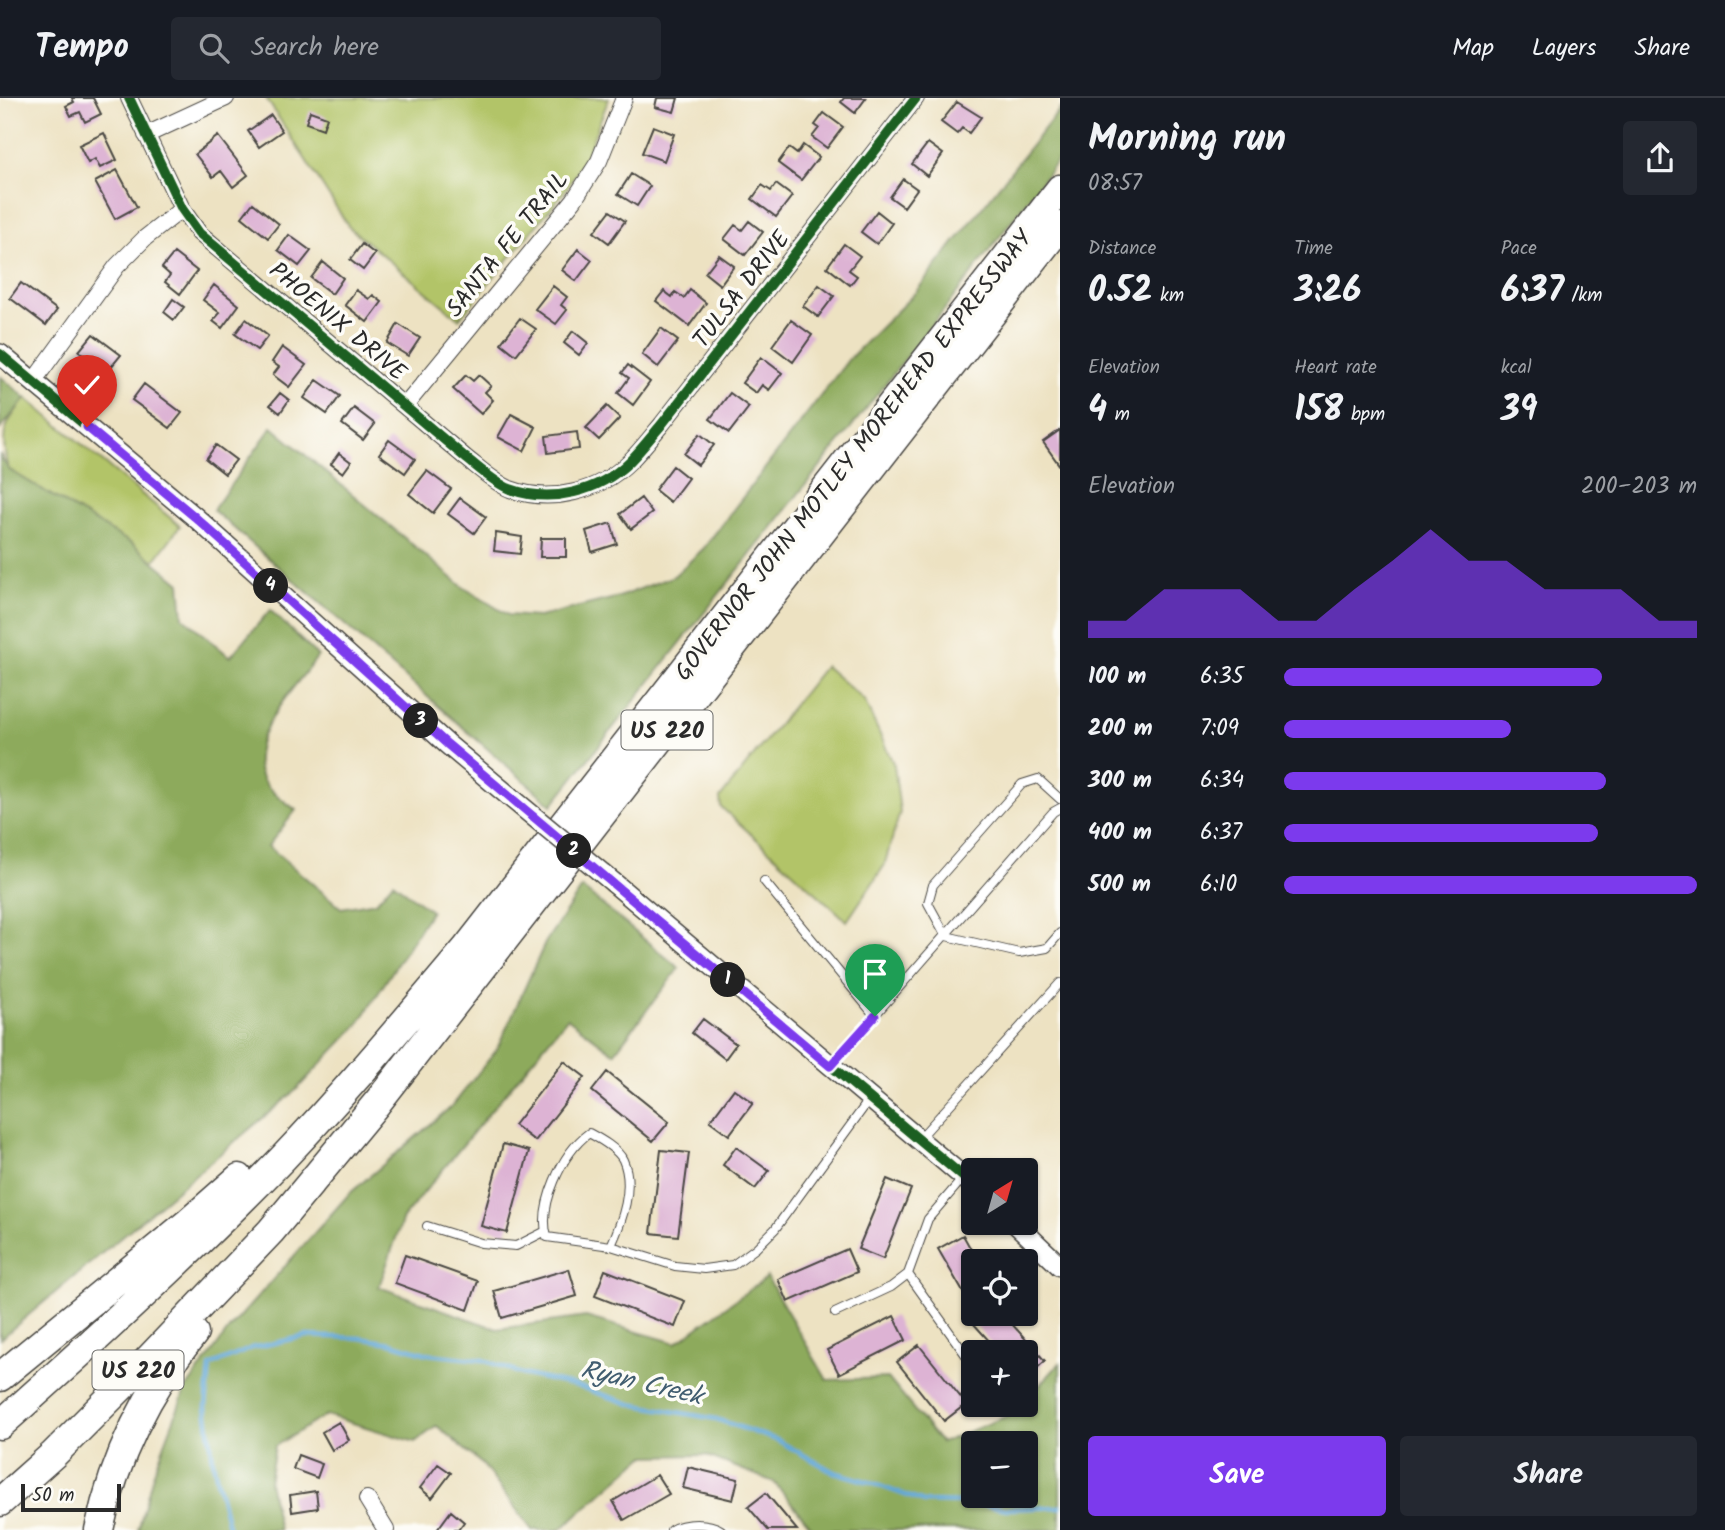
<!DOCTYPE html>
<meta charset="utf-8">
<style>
body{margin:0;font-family:Kalam,sans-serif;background:#242831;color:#f1f3f6;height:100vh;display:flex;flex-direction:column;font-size:26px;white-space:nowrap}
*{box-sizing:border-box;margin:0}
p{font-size:23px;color:#9ea1a6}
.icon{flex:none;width:38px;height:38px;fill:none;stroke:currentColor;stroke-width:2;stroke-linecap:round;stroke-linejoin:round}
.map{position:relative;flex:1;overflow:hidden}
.side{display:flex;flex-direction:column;background:#171b24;width:665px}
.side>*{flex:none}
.needle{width:46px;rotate:37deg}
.buttons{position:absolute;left:961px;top:1060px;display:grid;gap:14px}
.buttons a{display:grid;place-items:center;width:77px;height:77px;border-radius:7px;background:#171b24;box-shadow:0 2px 5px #0004;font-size:35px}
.scale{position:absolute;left:21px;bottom:18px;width:100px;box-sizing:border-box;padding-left:7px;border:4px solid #2b2b2b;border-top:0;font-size:19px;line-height:24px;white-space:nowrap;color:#2b2b2b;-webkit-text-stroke:5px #fdfcf7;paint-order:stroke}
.pin{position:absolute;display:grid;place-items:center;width:60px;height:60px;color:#fff;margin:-72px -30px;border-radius:50% 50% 50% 0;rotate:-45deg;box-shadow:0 0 7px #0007}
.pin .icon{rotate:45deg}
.km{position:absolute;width:35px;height:35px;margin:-18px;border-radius:50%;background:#222;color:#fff;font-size:19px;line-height:35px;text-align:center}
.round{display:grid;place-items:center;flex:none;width:74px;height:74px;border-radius:7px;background:#242831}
.headline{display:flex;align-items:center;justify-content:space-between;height:119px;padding:0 28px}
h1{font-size:38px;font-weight:700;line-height:52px}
.metrics{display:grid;grid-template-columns:repeat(3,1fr);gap:10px;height:119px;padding:7px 28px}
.metrics div{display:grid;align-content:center}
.metrics b{font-size:35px;font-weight:700}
.metrics small{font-size:19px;font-weight:400}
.metrics p{font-size:19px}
.chart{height:196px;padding:14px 28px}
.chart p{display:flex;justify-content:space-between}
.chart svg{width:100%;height:126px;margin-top:7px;fill:#7c3aed;opacity:.7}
.action{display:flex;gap:14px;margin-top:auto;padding:14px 28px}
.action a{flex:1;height:80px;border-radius:7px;background:#7c3aed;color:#fff;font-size:28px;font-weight:700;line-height:80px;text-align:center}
.action a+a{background:#242831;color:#f1f3f6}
ul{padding:0 28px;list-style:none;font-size:23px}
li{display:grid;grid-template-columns:112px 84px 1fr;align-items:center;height:52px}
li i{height:18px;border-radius:9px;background:#7c3aed}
header{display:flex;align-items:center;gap:42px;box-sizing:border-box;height:98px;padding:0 35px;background:#171b24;border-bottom:2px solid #363941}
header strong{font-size:33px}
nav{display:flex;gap:38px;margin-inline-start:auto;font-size:24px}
.search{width:490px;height:63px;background:#242831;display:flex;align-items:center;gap:18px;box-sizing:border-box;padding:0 24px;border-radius:7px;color:#9ea1a6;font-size:26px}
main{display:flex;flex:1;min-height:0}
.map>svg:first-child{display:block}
</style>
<header>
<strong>Tempo</strong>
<div class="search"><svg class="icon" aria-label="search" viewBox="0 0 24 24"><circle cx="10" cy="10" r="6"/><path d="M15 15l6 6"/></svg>Search here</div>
<nav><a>Map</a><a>Layers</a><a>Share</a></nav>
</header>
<main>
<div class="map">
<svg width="1060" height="1432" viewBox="0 0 1060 1432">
<rect width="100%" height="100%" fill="#fdfcf7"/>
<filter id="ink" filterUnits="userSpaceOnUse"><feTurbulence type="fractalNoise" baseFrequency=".0143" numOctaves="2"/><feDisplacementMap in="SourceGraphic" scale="14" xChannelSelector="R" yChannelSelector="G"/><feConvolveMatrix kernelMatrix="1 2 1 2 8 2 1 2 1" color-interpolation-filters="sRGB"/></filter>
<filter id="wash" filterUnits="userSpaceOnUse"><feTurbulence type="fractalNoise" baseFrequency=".00686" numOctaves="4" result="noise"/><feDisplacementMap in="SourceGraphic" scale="28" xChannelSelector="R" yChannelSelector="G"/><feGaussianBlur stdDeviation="1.57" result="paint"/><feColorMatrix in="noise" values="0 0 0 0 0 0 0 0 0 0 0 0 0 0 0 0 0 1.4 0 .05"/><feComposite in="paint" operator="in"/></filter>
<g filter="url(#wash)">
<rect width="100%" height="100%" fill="#ede2c2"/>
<path fill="#b2c467" stroke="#6e7849" stroke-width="2" d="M266,0H609L585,61L565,93L459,221L349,129Z
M26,300L180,428L154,463L134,447L8,371C0,336 3,327 26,300Z
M825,568L864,602L894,667L900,714L884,768L847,823L721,709L720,700Z"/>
<path fill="#8daa5c" stroke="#5c6a44" stroke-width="2" fill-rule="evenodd" d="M1060,11V59L944,212L552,707L213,412L272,329L463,489L508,517L539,519L619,499L674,478L703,451L849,261L914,196Z
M0,278L26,300L0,331Z
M0,356L8,371L134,447L180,485L183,519L230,559L270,512L318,558C295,590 235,648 267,688C275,697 287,705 296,712L268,748L341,810L376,804L393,784L431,813L358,927L295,993L0,1241Z
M582,790L679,870L614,955L567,920L403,1120L379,1189L497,1231L586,1219L676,1245L767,1179L827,1282L888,1280L941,1345L1012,1316L1020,1307H1026V1302L1060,1265V1432H814L774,1384L705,1357L644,1358L560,1432H532L483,1367L437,1328L415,1344L326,1317L275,1348L269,1384L279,1432H138L153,1377L185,1292L230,1230L349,1096L453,1007L497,951L546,843ZM973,1346H1026V1398H973Z"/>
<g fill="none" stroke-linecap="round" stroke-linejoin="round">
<path stroke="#61a7d7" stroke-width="4.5" d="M229,1432L214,1369L206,1309L210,1268L252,1250L306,1238L360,1240L391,1245L428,1256L483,1262L522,1276L577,1288L631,1306L716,1321L777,1342L834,1374L869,1384L924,1404L973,1405L1007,1411L1060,1409"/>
</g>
<g id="blocks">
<path fill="#ddb3d4" d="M72,0H93L101,16L85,24L80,14L71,18L66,8L74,4Z
M657,0H678L674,14L655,9Z
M844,0H866L855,15L841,4Z
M957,4L981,19L969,35L962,30L957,36L941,24Z
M310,13L327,19L323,31L306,25Z
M824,15L843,29L827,50L812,39L819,30L815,27Z
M271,17L282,33L259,49L248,33Z
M653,28L674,36L664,63L642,55Z
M104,35L117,62L100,70L95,61L88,65L79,47Z
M218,38L248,77L233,89L221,73L213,79L195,56Z
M928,45L943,56L927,78L912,66Z
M803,47L819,59L801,82L778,65L789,50L797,56Z
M117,72L137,109L115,121L95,84Z
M631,76L650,88L637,108L618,96Z
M903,81L917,91L904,109L890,99Z
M776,86L792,98L776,119L752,101L762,87L771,93Z
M253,105L279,126L268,140L242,119Z
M610,113L625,123L609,145L594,134Z
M877,113L892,125L877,146L861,134Z
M749,123L763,134L745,157L724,141L735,127L742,132Z
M289,137L311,153L299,168L278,152Z
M362,146L375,156L363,172L350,162Z
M844,146L860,158L849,172L857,178L850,187L827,169Z
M578,151L592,162L576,183L562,172Z
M174,155L197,173L180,196L165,184L170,177L162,170Z
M719,157L734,168L720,187L705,175Z
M323,164L343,180L332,196L311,180Z
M21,185L57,212L46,227L10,200Z
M214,187L239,207L222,230L213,223L220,215L203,202Z
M819,187L834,198L818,219L803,208Z
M553,188L567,199L561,207L567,212L556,226L535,211Z
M356,192L369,201L373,197L382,204L367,224L345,207Z
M690,192L706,205L689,228L656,203L664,193L672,199L675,194L684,200Z
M173,201L184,209L174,222L164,214Z
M520,220L536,231L516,257L501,245Z
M246,221L268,238L257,252L235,236Z
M791,222L812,237L793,264L772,248Z
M398,226L420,240L408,258L387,245Z
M661,230L678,243L658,269L642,256Z
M573,233L588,245L579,257L564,245Z
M93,236L121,257L107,274L79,253Z
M282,249L306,267L289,289L273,277L279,269L272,264Z
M761,259L782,275L769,292L762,287L756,295L742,285Z
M628,267L650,284L633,307L618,295L629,280L622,275Z
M466,277L473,283L479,277L491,288L485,294L493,302L481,316L453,291Z
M317,282L340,298L327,316L304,300Z
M144,286L182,315L170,330L132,302Z
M280,295L289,302L280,315L270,307Z
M730,295L749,309L729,335L710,321Z
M607,308L620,320L599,342L586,330Z
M354,310L375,326L363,342L342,326Z
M511,316L536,329L524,353L498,339Z
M1060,332V368L1043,344Z
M577,334L579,351L548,355L546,338Z
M700,336L714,347L698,367L684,356Z
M389,342L415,361L405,375L379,356Z
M216,347L236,362L225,376L206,361Z
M339,355L351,364L343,375L331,366Z
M673,368L688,380L670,404L655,392Z
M427,373L451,391L433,415L409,396Z
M460,400L486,419L474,435L448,416Z
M641,400L652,415L631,431L620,416Z
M611,425L617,446L592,454L586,433Z
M496,435L522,439L520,456L494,453Z
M541,440H566V459H540Z
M703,921L736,946L725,961L692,935Z
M564,963L585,979L535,1043L514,1027Z
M607,974L669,1024L653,1043L592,993Z
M734,991L753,1005L729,1037L710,1023Z
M503,1046L529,1053L507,1135L481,1128Z
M736,1049L769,1073L755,1091L723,1067Z
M661,1052L689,1055L678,1138L651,1135Z
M887,1081L911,1091L883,1161L858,1151Z
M963,1137L978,1164H973V1205L970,1206L938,1151Z
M847,1151L857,1174L788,1204L778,1181Z
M405,1157L478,1183L468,1212L395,1185Z
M569,1171L577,1198L502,1220L494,1193Z
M605,1172L685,1203L675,1229L595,1198Z
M983,1216H1003L1045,1263L1026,1280V1255H1000L973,1225Z
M894,1218L906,1242L839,1276L827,1252Z
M919,1247L966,1306L944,1323L897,1264Z
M339,1324L349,1342L332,1352L322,1334Z
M298,1357L322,1366L317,1380L293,1371Z
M438,1366L451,1375L432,1400L420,1390Z
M688,1369L738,1381L733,1402L683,1390Z
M657,1377L669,1396L624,1422L613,1403Z
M316,1393L318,1410L292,1414L290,1397Z
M766,1395L797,1432H768L748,1409Z
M451,1413L464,1424L458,1432H437Z"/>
</g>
</g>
<g filter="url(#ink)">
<use href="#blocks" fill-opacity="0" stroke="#484642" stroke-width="2"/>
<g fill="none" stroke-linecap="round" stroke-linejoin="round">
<defs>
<path id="service" d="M1060,701L1038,681L1022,686L933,787L928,805L946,838L1019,855L1047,850L1060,835
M764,783L875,918
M832,966L1053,714L1060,710
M919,1041L1060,885
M964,1079L928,1121L908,1176L973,1267
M427,1128L481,1145L516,1148L546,1133
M611,1148C622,1123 635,1089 623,1062C618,1051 600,1041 589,1035C562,1055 538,1107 547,1139L611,1148L675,1168L704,1171L733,1167L756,1150L775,1131L869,1002
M835,1215L891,1189L908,1176
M671,1432C684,1424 709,1424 721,1432"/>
<path id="minor" d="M129,0L182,111L199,135L466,360C479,370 495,385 510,391C551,406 599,394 630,363C641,352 652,338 662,326L916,0
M146,37L226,0
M33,284L117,168L145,140L182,111
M405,308L574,102L599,63L624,0
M367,1401L386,1432"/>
<path id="tertiary" d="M0,256L195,419L447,646L509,698
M614,785L973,1087
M1015,1125L1060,1168"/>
<path id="motorway" d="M0,1279L189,1124L239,1080
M0,1327C97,1241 193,1153 283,1060C347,993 406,922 466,851L1060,91
M0,1404L54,1356L147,1263L271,1133L377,1005L1060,128
M99,1432C114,1360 148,1292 194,1235"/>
</defs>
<use href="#service" stroke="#484642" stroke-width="10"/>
<use href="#minor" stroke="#484642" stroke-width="18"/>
<use href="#tertiary" stroke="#484642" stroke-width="22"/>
<use href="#motorway" stroke="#484642" stroke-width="31"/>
<use href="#service" stroke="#fff" stroke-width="8"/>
<use href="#minor" stroke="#fff" stroke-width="16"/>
<use href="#tertiary" stroke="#fff" stroke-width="19"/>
<use href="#motorway" stroke="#fff" stroke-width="28"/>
<defs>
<path id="tertiary-bridge" d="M509,698L614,785"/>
</defs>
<use href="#tertiary-bridge" stroke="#484642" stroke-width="22" stroke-linecap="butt"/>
<use href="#tertiary-bridge" stroke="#fff" stroke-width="19"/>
<defs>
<path id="cycleway" d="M129,0L182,111L199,135L466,360C479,370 495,385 510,391C551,406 599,394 630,363C641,352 652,338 662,326L916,0
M0,256L195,419L447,646L973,1087"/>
</defs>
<use href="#cycleway" stroke="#fdfcf7" stroke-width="15"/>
<use href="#cycleway" stroke="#1b5e20" stroke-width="10"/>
</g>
</g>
<g fill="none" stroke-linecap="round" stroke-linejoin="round" filter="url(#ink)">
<defs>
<path id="route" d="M87,329L195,419L447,646L830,968L875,918"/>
</defs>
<use href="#route" stroke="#fff" stroke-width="14"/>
<use href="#route" stroke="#7c3aed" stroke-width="9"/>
</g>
<g text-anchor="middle" stroke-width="7" stroke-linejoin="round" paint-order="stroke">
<g fill="#fdfcf7" stroke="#6a6a68" stroke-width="2">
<rect x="621.5" y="612.5" width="91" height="39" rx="5"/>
<rect x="92.5" y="1252.5" width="91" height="39" rx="5"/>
</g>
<g font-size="23" font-weight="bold" fill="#2b2b2b">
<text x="667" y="640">US 220</text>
<text x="138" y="1280">US 220</text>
</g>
<g font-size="24" fill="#2b2b2b" stroke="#fdfcf7">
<text transform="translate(507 146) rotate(-51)" y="8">SANTA FE TRAIL</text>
<text transform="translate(741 191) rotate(-52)" y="8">TULSA DRIVE</text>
<text transform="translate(338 223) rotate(40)" y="8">PHOENIX DRIVE</text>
<text transform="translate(853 357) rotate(-52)" y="8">GOVERNOR JOHN MOTLEY MOREHEAD EXPRESSWAY</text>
</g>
<g font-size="26" font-style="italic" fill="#415d70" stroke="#fdfcf7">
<text transform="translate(642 1284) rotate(13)" y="9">Ryan Creek</text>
</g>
</g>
</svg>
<div class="buttons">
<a><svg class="needle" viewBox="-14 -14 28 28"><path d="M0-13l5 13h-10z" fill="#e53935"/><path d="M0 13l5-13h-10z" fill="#9ea1a6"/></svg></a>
<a><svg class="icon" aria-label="locate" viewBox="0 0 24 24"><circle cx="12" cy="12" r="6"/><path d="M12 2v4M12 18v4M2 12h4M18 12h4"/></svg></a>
<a>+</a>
<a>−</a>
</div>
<div class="scale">50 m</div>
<div class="pin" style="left:875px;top:918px;background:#1e9e55"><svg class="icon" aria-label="arrive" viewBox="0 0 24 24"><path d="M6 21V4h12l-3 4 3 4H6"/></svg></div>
<div class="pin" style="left:87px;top:329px;background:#d93025"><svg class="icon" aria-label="check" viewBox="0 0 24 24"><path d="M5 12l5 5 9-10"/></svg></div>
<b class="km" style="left:728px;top:882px">1</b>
<b class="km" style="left:574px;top:753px">2</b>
<b class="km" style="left:421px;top:623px">3</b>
<b class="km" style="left:271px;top:488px">4</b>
</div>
<section class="side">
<div class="headline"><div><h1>Morning run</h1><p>08:57</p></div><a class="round"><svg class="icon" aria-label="share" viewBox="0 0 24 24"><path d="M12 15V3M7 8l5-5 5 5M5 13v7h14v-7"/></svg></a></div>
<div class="metrics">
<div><p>Distance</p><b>0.52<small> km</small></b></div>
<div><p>Time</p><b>3:26</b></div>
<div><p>Pace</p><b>6:37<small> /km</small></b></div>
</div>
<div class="metrics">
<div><p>Elevation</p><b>4<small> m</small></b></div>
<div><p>Heart rate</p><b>158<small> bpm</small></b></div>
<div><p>kcal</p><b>39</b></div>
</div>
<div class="chart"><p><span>Elevation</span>200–203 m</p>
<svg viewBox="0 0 160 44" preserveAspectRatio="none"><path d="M0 44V38L10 38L20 27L30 27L40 27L50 38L60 38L70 27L80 17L90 6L100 17L110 17L120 27L130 27L140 27L150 38L160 38V44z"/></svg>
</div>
<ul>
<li><b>100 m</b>6:35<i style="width:77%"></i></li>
<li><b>200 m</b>7:09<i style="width:55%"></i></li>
<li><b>300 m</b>6:34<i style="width:78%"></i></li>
<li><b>400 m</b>6:37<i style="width:76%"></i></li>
<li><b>500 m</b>6:10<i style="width:100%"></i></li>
</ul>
<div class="action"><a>Save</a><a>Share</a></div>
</section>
</main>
